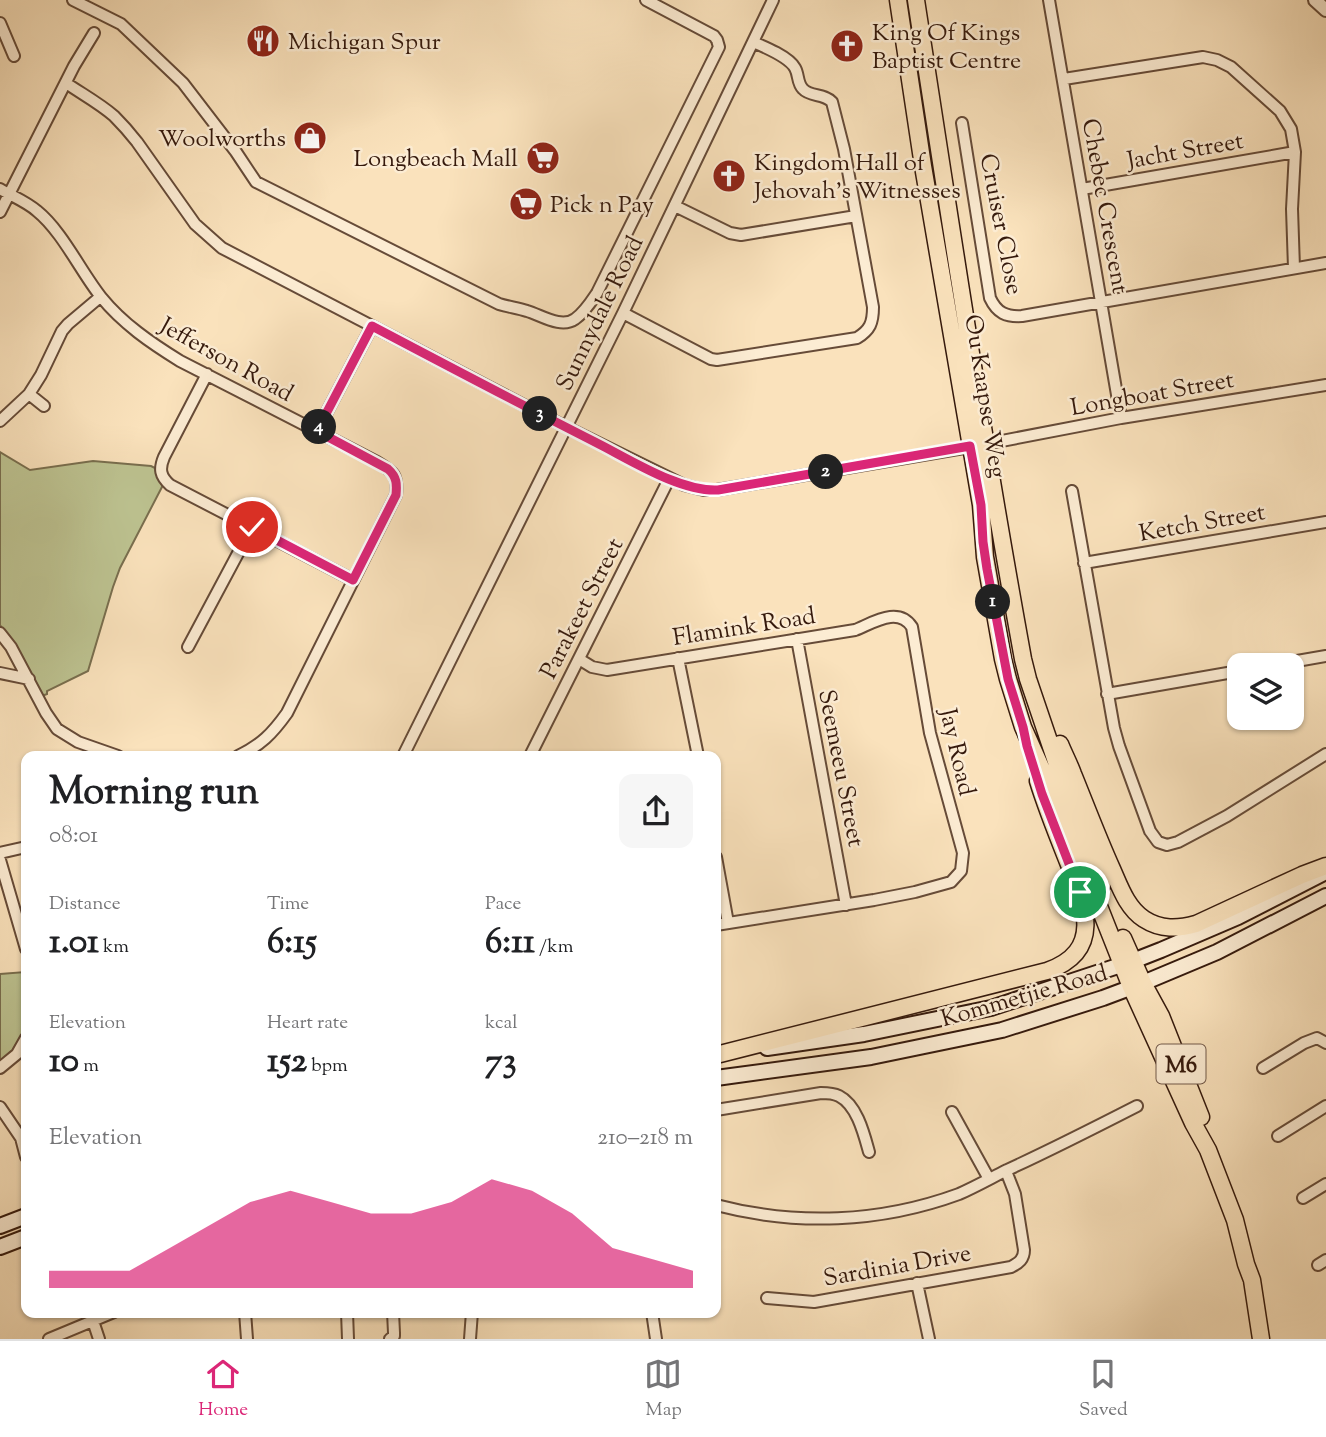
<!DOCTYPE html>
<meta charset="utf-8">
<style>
body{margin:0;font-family:"Sorts Mill Goudy",serif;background:#f6f6f6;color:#202124;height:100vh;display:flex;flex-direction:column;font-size:26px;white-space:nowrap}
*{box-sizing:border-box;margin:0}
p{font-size:23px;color:#757577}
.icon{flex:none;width:38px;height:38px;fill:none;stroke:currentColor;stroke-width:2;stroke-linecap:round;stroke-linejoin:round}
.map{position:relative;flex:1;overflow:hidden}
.side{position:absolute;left:21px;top:751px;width:700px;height:567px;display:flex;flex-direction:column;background:#fff;border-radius:14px;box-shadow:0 2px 5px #0004}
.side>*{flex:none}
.fabs{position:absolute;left:1227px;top:653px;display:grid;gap:14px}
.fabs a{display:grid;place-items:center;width:77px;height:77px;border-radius:14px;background:#fff;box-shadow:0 2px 5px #0004;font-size:35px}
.pin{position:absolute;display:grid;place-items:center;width:60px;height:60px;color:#fff;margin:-30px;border:4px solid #fff;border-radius:50%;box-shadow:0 2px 7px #0007}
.km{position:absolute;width:35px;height:35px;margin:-18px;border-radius:50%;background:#222;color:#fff;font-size:19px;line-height:35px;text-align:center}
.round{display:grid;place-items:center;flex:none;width:74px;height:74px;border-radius:14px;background:#f6f6f6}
.summary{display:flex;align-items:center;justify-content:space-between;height:119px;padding:0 28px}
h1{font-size:38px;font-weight:800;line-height:52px}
.metrics{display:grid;grid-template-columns:repeat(3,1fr);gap:10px;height:119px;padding:7px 28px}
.metrics div{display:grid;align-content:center}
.metrics b{font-size:35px;font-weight:800}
.metrics small{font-size:19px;font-weight:400}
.metrics p{font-size:19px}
.chart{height:196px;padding:14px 28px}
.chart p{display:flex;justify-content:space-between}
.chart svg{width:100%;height:126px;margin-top:7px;fill:#db2777;opacity:.7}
.dock{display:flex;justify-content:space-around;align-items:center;height:98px;border-top:2px solid #e0e0e0;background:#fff;font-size:19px;color:#757577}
.dock a{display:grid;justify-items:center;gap:4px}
.dock .active{color:#db2777}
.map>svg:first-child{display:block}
</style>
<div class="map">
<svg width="1326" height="1339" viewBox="0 0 1326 1339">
<rect width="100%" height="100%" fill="#fae2bc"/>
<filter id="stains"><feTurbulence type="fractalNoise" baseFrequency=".00286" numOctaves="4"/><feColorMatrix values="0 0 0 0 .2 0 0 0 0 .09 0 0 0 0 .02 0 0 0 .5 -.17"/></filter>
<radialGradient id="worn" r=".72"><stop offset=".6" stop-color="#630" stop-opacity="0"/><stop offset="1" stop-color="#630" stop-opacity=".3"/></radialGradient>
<path fill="#bdc391" stroke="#796e4e" stroke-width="2" d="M0,452L30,470L93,461L151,466L155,468L157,476L163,485L120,568L113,587L88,671L47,691V694L42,696L22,656L0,625Z
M25,972L23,1033L12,1051L0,1061V974Z"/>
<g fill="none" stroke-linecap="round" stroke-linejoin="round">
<defs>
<path id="minor" d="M73,0L121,24L183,83L236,152L256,182L499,304C509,307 518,308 527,311C541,315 561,329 575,319C584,313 591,302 597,293L719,47L717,40L714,36L646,0
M1049,0L1121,418
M0,23L14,56
M1064,79L1203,57L1217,60L1231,67L1280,111L1291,129L1295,152L1292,209L1294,268
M66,83C82,94 99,103 114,116C122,124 130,133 137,142L195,224L222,248L566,427L684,485L704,490H717L970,447
M962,123L990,298C997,313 1006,317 1022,316L1326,263
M0,189C12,196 27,202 37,211C62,231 81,272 101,297C123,324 151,343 180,361L377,462C394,472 398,475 396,495L287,713C272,734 261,745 238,756
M1082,189L1295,152
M675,206L730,233L741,235L856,216
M0,212L74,66L94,33
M623,313L711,359L717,360L857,338C870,330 873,323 873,307L844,149L832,102C824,93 810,97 803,89C797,83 799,75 795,68C789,57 765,47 753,42
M207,374L164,457C159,469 160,476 170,485L353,580
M29,394L44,406
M0,421L29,394L41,375L62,331L68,324L100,297
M317,431L372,326
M986,444L1121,418L1326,385
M1072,491L1114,728L1119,746L1150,831L1158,842L1167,845L1178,842L1227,816L1326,754
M1084,563L1326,522
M0,633L11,647L46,713L57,729L78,742L118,756
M797,639L846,905
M188,647L252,527
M678,658L698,756
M579,659L592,667L607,670L855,630C873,623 898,606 912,627L930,733L963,853L961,871L951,882L915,892L874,900L716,925
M1274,665L1326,656
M0,673L29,679
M1107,694L1239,671
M403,756L623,313L773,0
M530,756L669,479
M0,853L26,847
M716,857L728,923
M0,860L26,949
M0,1068L17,1054L26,1038
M1263,1068L1304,1043L1317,1038L1326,1043
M0,1107L21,1138L26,1157
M716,1110L821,1093C827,1093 833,1093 839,1096C857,1105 864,1134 869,1152
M952,1112L989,1179
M1278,1136L1326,1106
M1303,1198L1326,1184
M716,1205C796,1226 880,1223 959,1194C975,1187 991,1178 1007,1170C1051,1150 1094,1128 1137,1106
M1318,1265L1326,1260
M917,1283L929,1339
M767,1298L814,1302L1011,1267C1019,1263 1024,1259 1024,1250L1015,1194L1006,1171
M245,1312L247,1339
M347,1312L348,1339
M652,1312L656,1339
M93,1321L99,1339
M49,1339L114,1312
M390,1339L394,1336V1333L393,1312
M470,1339L472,1312"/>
<path id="tertiary" d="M1315,0L1326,10"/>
<path id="secondary" d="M767,1048L864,1034L991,1008L1133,961L1161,950L1238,917L1326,872
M716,1078L871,1057L1002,1030L1103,998L1143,983L1217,952L1326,896
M0,1226L26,1216
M0,1247L26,1237"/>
<path id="primary" d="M898,0L923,166L981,505L985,557L1003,659L1008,679L1023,727L1068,828L1131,987L1193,1123L1208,1150L1235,1220L1246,1264L1252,1280L1261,1339
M916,0C950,220 983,440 1023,659L1028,679L1065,788L1102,885
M1060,744C1064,754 1069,763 1073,774C1086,806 1098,838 1112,869C1120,887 1127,908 1144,919C1161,930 1178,929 1196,924L1302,875L1326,866
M1123,938L1143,983L1161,1016L1201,1117
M720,1054L1047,971C1107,950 1083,900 1066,857C1056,832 1046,807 1038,781"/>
</defs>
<use href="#minor" stroke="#664b38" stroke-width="14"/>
<use href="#tertiary" stroke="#664b38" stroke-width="16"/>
<use href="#secondary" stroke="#35190c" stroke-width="18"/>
<use href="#primary" stroke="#35190c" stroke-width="19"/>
<use href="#minor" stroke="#fcecd3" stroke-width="10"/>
<use href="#tertiary" stroke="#fcecd3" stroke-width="12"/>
<use href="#secondary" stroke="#fcecd3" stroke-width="14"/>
<use href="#primary" stroke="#fae2bc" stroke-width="16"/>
</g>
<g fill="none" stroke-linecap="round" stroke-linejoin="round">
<defs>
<path id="route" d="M252,527L353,580L396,495C397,484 397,477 388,469L317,431L372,326C446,365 520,404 595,442C629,459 680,492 718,490L970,446L981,505L983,542L987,569L1008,679L1023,727L1027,746L1042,794L1080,892"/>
</defs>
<use href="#route" stroke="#fff" stroke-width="14"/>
<use href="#route" stroke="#db2777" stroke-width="9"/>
</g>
<defs>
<symbol id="restaurant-disc" viewBox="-11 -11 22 22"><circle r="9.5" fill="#8f2418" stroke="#fcecd3"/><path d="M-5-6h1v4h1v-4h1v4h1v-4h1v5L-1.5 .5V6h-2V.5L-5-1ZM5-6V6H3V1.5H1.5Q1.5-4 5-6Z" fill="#fff"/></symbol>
<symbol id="church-disc" viewBox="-11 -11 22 22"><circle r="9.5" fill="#8f2418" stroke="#fcecd3"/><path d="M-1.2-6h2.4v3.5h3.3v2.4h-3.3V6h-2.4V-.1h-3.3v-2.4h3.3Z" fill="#fff"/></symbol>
<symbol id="shop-disc" viewBox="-11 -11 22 22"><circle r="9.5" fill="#8f2418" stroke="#fcecd3"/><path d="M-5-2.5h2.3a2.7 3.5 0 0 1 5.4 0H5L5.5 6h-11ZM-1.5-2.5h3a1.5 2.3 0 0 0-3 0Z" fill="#fff"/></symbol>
<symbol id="supermarket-disc" viewBox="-11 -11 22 22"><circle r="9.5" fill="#8f2418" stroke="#fcecd3"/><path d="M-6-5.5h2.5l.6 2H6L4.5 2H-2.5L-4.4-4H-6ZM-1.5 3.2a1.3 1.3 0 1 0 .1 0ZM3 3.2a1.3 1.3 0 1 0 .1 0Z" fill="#fff"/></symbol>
</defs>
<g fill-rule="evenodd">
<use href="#restaurant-disc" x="244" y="22" width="38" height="38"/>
<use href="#church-disc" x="828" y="27" width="38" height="38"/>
<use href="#shop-disc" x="291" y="119" width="38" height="38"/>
<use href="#supermarket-disc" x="524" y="139" width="38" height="38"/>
<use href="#church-disc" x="710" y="157" width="38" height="38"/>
<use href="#supermarket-disc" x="507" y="185" width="38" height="38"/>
</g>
<g text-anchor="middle" stroke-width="5" stroke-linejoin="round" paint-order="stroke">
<rect fill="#fcecd3" stroke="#715848" stroke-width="2" x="1156.5" y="1044.5" width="49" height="39" rx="5"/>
<g font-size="23" font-weight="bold" fill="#35190c">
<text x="1181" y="1072">M6</text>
</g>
<g font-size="24" fill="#35190c" stroke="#fcecd3" text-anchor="start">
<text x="872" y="40">King Of Kings<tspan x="872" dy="28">Baptist Centre</tspan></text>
<text x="288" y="49">Michigan Spur</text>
<text x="286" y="146" text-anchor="end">Woolworths</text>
<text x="518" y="166" text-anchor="end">Longbeach Mall</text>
<text x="754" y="170">Kingdom Hall of<tspan x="754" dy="28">Jehovah's Witnesses</tspan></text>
<text x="550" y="212">Pick n Pay</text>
</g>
<g font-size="24" fill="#35190c" stroke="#fcecd3">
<text transform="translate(1185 150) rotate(-10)" y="8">Jacht Street</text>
<text transform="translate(1106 206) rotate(80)" y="8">Chebec Crescent</text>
<text transform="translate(1002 224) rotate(79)" y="8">Cruiser Close</text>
<text transform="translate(599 313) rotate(-64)" y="8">Sunnydale Road</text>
<text transform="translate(227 359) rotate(29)" y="8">Jefferson Road</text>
<text transform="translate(1152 393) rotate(-10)" y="8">Longboat Street</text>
<text transform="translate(986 396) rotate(81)" y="8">Ou Kaapse Weg</text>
<text transform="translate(1202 522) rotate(-10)" y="8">Ketch Street</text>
<text transform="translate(581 608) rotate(-63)" y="8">Parakeet Street</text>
<text transform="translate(744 626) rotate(-9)" y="8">Flamink Road</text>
<text transform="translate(958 752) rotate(77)" y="8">Jay Road</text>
<text transform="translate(842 768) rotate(79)" y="8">Seemeeu Street</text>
<text transform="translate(1024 995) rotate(-16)" y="8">Kommetjie Road</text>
<text transform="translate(897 1265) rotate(-10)" y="8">Sardinia Drive</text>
</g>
</g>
<rect width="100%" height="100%" filter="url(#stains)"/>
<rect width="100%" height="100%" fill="url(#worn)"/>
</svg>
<div class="fabs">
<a><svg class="icon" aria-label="layers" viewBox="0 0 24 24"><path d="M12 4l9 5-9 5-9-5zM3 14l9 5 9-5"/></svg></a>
</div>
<div class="pin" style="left:1080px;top:892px;background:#1e9e55"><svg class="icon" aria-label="arrive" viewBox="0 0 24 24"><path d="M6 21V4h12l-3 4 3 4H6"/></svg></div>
<div class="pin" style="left:252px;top:527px;background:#d93025"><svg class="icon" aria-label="check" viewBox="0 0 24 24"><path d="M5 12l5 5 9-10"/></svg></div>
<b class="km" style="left:993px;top:602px">1</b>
<b class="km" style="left:826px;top:472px">2</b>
<b class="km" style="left:540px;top:414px">3</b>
<b class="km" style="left:319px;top:427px">4</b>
<section class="side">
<div class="summary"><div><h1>Morning run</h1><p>08:01</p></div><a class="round"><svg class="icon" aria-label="share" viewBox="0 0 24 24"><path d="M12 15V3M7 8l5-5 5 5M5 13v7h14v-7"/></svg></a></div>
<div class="metrics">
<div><p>Distance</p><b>1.01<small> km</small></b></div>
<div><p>Time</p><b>6:15</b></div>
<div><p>Pace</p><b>6:11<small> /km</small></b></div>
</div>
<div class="metrics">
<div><p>Elevation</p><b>10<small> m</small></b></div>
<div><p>Heart rate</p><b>152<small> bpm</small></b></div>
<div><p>kcal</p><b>73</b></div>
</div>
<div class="chart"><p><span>Elevation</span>210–218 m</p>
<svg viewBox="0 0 160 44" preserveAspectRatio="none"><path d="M0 44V38L10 38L20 38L30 30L40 22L50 14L60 10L70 14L80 18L90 18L100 14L110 6L120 10L130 18L140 30L150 34L160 38V44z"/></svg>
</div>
</section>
</div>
<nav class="dock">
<a class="active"><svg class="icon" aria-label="home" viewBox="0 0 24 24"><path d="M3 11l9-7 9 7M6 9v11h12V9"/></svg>Home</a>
<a><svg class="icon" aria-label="map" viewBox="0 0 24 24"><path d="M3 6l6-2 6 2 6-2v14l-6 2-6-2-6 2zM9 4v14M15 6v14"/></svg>Map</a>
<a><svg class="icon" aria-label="saved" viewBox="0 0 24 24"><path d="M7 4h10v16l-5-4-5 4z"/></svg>Saved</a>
</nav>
